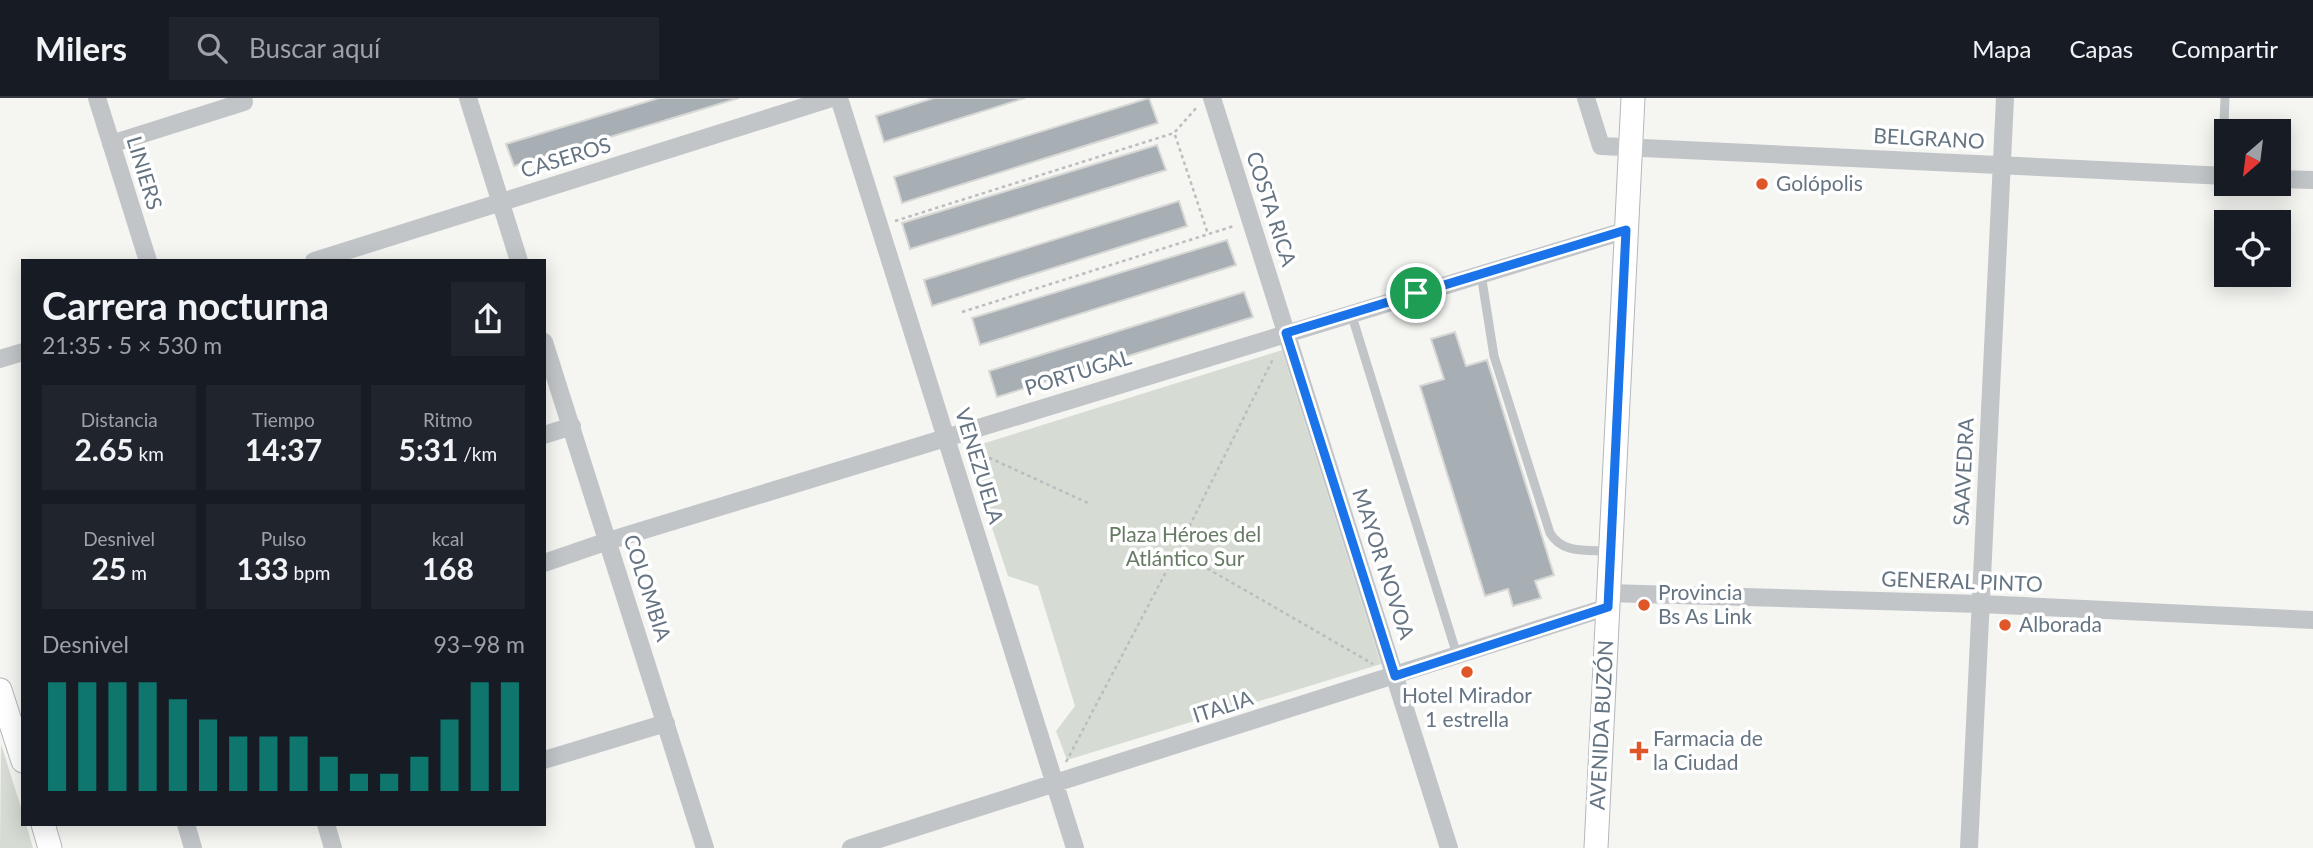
<!DOCTYPE html>
<html lang="es">
<meta charset="utf-8">
<style>
body{margin:0;font-family:Lato,sans-serif;background:#20242c;color:#f1f3f6;height:100vh;display:flex;flex-direction:column;font-size:26px;white-space:nowrap}
*{box-sizing:border-box;margin:0}
p{font-size:23px;color:#9ea1a6}
.icon{flex:none;width:38px;height:38px;fill:none;stroke:currentColor;stroke-width:2;stroke-linecap:round;stroke-linejoin:round}
.map{position:relative;flex:1;overflow:hidden}
.details{position:absolute;left:21px;top:161px;width:525px;height:567px;display:flex;flex-direction:column;background:#171b24;border-radius:0px;box-shadow:0 4px 18px #0003}
.details>*{flex:none}
.needle{width:46px;rotate:208deg}
.controls{position:absolute;left:2214px;top:21px;display:grid;gap:14px}
.controls a{display:grid;place-items:center;width:77px;height:77px;border-radius:0px;background:#171b24;box-shadow:0 4px 18px #0003;font-size:35px}
.pin{position:absolute;display:grid;place-items:center;width:60px;height:60px;color:#fff;margin:-30px;border:4px solid #fff;border-radius:50%;box-shadow:0 2px 7px #0007}
.round{display:grid;place-items:center;flex:none;width:74px;height:74px;border-radius:0px;background:#20242c}
.overview{display:flex;align-items:center;justify-content:space-between;height:119px;padding:0 21px}
h1{font-size:38px;font-weight:700;line-height:52px}
.stats{display:grid;grid-template-columns:repeat(3,1fr);gap:10px;height:119px;padding:7px 21px}
.stats div{display:grid;align-content:center;border-radius:0px;background:#20242c;text-align:center}
.stats b{font-size:30px;font-weight:700}
.stats small{font-size:19px;font-weight:400}
.stats p{font-size:19px}
.chart{height:196px;padding:14px 21px}
.chart p{display:flex;justify-content:space-between}
.chart svg{width:100%;height:126px;margin-top:7px;stroke:#0f766e;stroke-width:6}
header{display:flex;align-items:center;gap:42px;box-sizing:border-box;height:98px;padding:0 35px;background:#171b24;border-bottom:2px solid #363941}
header strong{font-size:33px}
nav{display:flex;gap:38px;margin-inline-start:auto;font-size:24px}
.search{width:490px;height:63px;background:#20242c;display:flex;align-items:center;gap:18px;box-sizing:border-box;padding:0 24px;border-radius:0px;color:#9ea1a6;font-size:26px}
.map>svg:first-child{display:block}
</style>
<header>
<strong>Milers</strong>
<div class="search"><svg class="icon" aria-label="search" viewBox="0 0 24 24"><circle cx="10" cy="10" r="6"/><path d="M15 15l6 6"/></svg>Buscar aquí</div>
<nav><a>Mapa</a><a>Capas</a><a>Compartir</a></nav>
</header>
<div class="map">
<svg width="2313" height="750" viewBox="0 0 2313 750">
<rect width="100%" height="100%" fill="#f5f5f2"/>
<path fill="#d6dcd3" d="M1282,252L1381,566L1067,662L1056,633L1075,608L1038,488L1008,478L966,351Z
M1,646L23,716V726H26L33,750H0Z"/>
<path fill="#a8afb4" stroke="#d7d7d5" stroke-width="2" d="M659,0H739L514,68L506,46Z
M934,0H1025L884,44L876,18Z
M1149,0L1158,25L902,105L894,79Z
M1157,47L1166,72L910,151L902,125Z
M1179,103L1187,128L932,208L924,182Z
M1227,142L1236,167L980,247L972,220Z
M1244,194L1253,219L997,299L989,273Z
M1455,234L1466,268L1487,262L1554,477L1535,483L1541,500L1513,508L1508,491L1485,498L1420,288L1444,281L1431,241Z"/>
<g fill="none" stroke-linecap="round" stroke-linejoin="round">
<defs>
<path id="secondary" d="M0,592L23,663
M43,726L50,750
M1596,750L1633,0"/>
</defs>
<use href="#secondary" stroke="#b3b8bc" stroke-width="25"/>
<path stroke="#bbbdbf" stroke-width="2.5" stroke-dasharray="3.5 3.5" stroke-linecap="butt" d="M1175,37L1208,136
M895,123L1174,35L1198,8
M962,214L1234,128
M970,351L1088,405
M1177,453L1373,566
M1066,664L1177,453L1274,259"/>
<path stroke="#c1c5c8" stroke-width="9" d="M2222,78L2225,0
M1481,176L1494,258L1550,435C1562,456 1587,452 1609,453
M1351,215L1457,557"/>
<path stroke="#c1c5c8" stroke-width="18" d="M97,0L148,163
M468,0L519,163
M839,0L1075,750
M1212,0L1449,750
M1586,0L1601,48L2226,78
M111,46L244,4
M2278,81L2313,82
M314,163L832,0
M544,244L705,750
M0,261L23,254
M544,337L572,328
M544,465L608,443L1627,132
M1608,495L1981,506L2313,522
M544,662L666,625
M186,726L193,750
M326,726L333,750
M851,750L1608,509
M1969,750L2005,0"/>
<use href="#secondary" stroke="#fff" stroke-width="23"/>
</g>
<g fill="none" stroke-linecap="round" stroke-linejoin="round">
<defs>
<path id="route" d="M1626,132L1608,509L1395,578L1286,235Z"/>
</defs>
<use href="#route" stroke="#fff" stroke-width="14"/>
<use href="#route" stroke="#1a73e8" stroke-width="9"/>
</g>
<g fill="#df5728" stroke="#fff" stroke-width="2.5">
<circle cx="1762" cy="86" r="7"/>
<circle cx="1644" cy="507" r="7"/>
<circle cx="2005" cy="527" r="7"/>
<circle cx="1467" cy="574" r="7"/>
<path d="M1635.5 642.5h7v7h7v7h-7v7h-7v-7h-7v-7h7z"/>
</g>
<g text-anchor="middle" stroke-width="7" stroke-linejoin="round" paint-order="stroke">
<g font-size="21" fill="#657482" stroke="#fff">
<text transform="translate(1929 41) rotate(3)" y="7">BELGRANO</text>
<text transform="translate(566 60) rotate(-17)" y="7">CASEROS</text>
<text transform="translate(144 75) rotate(73)" y="7">LINIERS</text>
<text transform="translate(1271 111) rotate(72)" y="7">COSTA RICA</text>
<text transform="translate(1078 275) rotate(-17)" y="7">PORTUGAL</text>
<text transform="translate(979 368) rotate(73)" y="7">VENEZUELA</text>
<text transform="translate(1964 374) rotate(-87)" y="7">SAAVEDRA</text>
<text transform="translate(1383 466) rotate(72)" y="7">MAYOR NOVOA</text>
<text transform="translate(1962 484) rotate(2)" y="7">GENERAL PINTO</text>
<text transform="translate(647 490) rotate(72)" y="7">COLOMBIA</text>
<text transform="translate(1223 609) rotate(-18)" y="7">ITALIA</text>
<text transform="translate(1602 627) rotate(-87)" y="7">AVENIDA BUZÓN</text>
</g>
<g font-size="21" fill="#657482" stroke="#fff" text-anchor="start">
<text x="1776" y="93">Golópolis</text>
<text x="1658" y="502">Provincia<tspan x="1658" dy="24">Bs As Link</tspan></text>
<text x="2019" y="534">Alborada</text>
<text x="1467" y="605" text-anchor="middle">Hotel Mirador<tspan x="1467" dy="24">1 estrella</tspan></text>
<text x="1653" y="648">Farmacia de<tspan x="1653" dy="24">la Ciudad</tspan></text>
</g>
<g font-size="21" fill="#677a64" stroke="#fff">
<text x="1185" y="444">Plaza Héroes del<tspan x="1185" dy="24">Atlántico Sur</tspan></text>
</g>
</g>
</svg>
<div class="controls">
<a><svg class="needle" viewBox="-14 -14 28 28"><path d="M0-13l5 13h-10z" fill="#e53935"/><path d="M0 13l5-13h-10z" fill="#9ea1a6"/></svg></a>
<a><svg class="icon" aria-label="locate" viewBox="0 0 24 24"><circle cx="12" cy="12" r="6"/><path d="M12 2v4M12 18v4M2 12h4M18 12h4"/></svg></a>
</div>
<div class="pin" style="left:1416px;top:195px;background:#1e9e55"><svg class="icon" aria-label="arrive" viewBox="0 0 24 24"><path d="M6 21V4h12l-3 4 3 4H6"/></svg></div>
<section class="details">
<div class="overview"><div><h1>Carrera nocturna</h1><p>21:35 · 5 × 530 m</p></div><a class="round"><svg class="icon" aria-label="share" viewBox="0 0 24 24"><path d="M12 15V3M7 8l5-5 5 5M5 13v7h14v-7"/></svg></a></div>
<div class="stats">
<div><p>Distancia</p><b>2.65<small> km</small></b></div>
<div><p>Tiempo</p><b>14:37</b></div>
<div><p>Ritmo</p><b>5:31<small> /km</small></b></div>
</div>
<div class="stats">
<div><p>Desnivel</p><b>25<small> m</small></b></div>
<div><p>Pulso</p><b>133<small> bpm</small></b></div>
<div><p>kcal</p><b>168</b></div>
</div>
<div class="chart"><p><span>Desnivel</span>93–98 m</p>
<svg viewBox="0 0 160 44" preserveAspectRatio="none"><path d="M5 44V6M15 44V6M25 44V6M35 44V6M45 44V12M55 44V19M65 44V25M75 44V25M85 44V25M95 44V32M105 44V38M115 44V38M125 44V32M135 44V19M145 44V6M155 44V6"/></svg>
</div>
</section>
</div>
